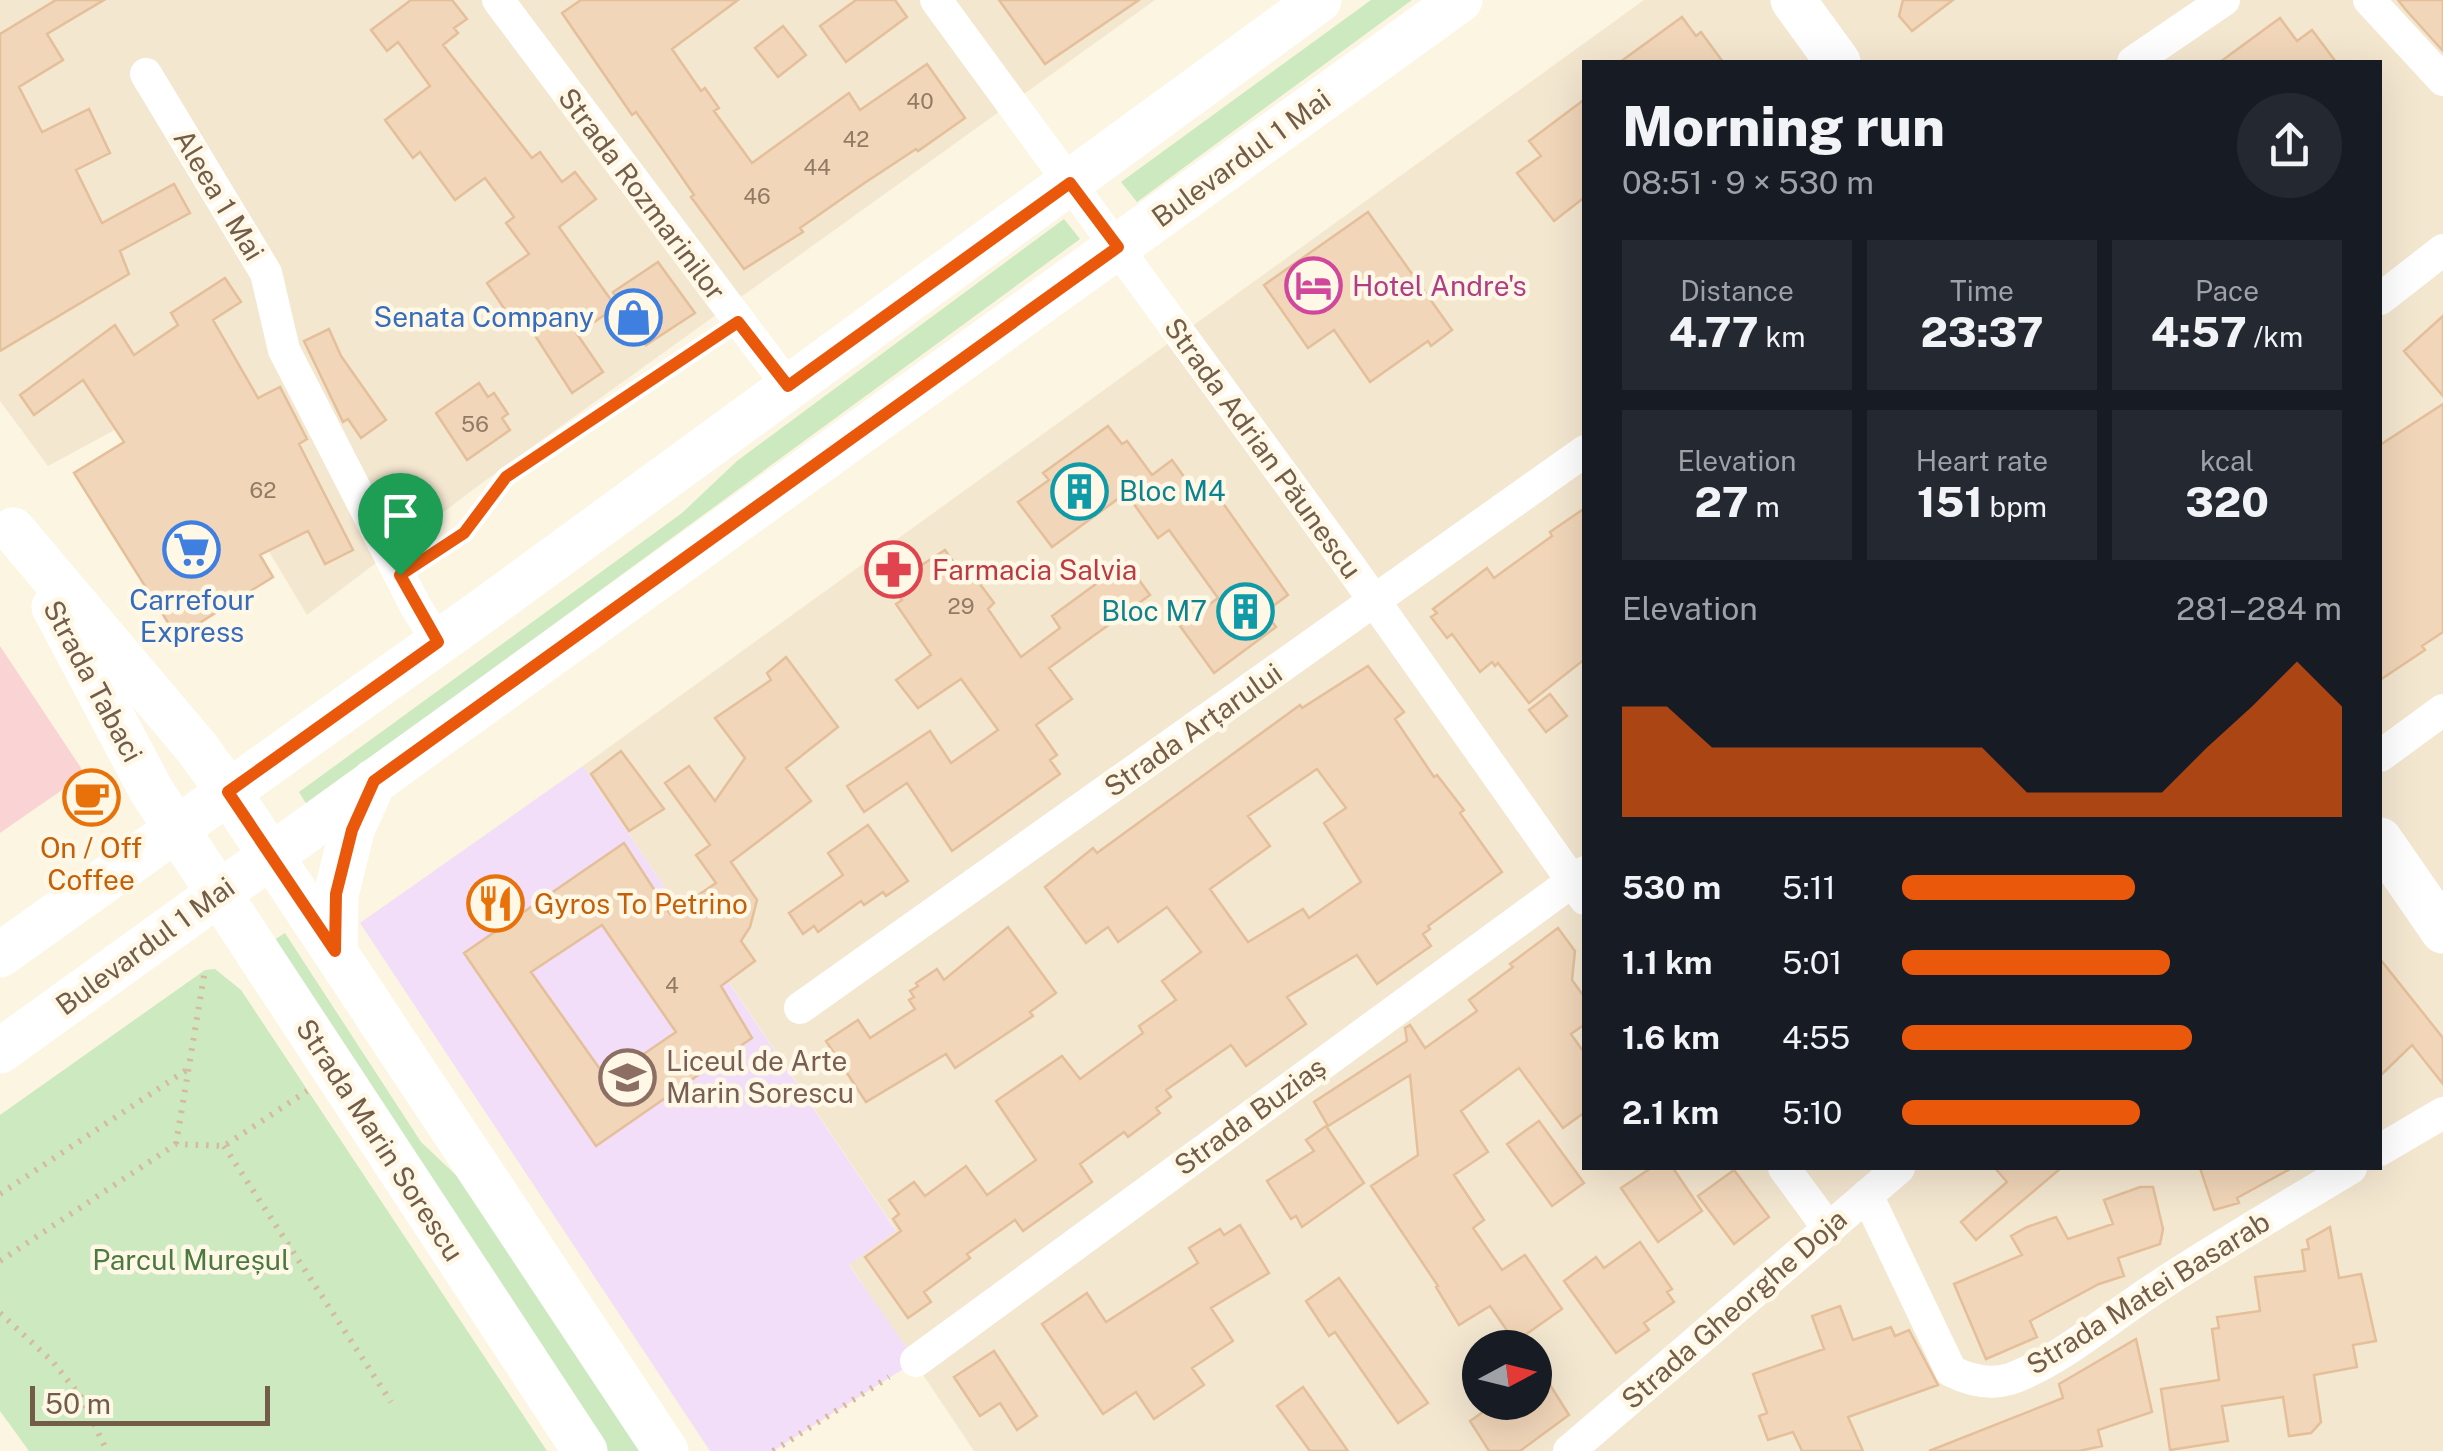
<!DOCTYPE html>
<meta charset="utf-8">
<style>
body{margin:0;font-family:"Public Sans",sans-serif;background:#242831;color:#f1f3f6;height:100vh;display:flex;flex-direction:column;font-size:38px;white-space:nowrap}
*{box-sizing:border-box;margin:0}
p{font-size:32px;color:#9ea1a6}
.icon{flex:none;width:55px;height:55px;fill:none;stroke:currentColor;stroke-width:2;stroke-linecap:round;stroke-linejoin:round}
.map{position:relative;flex:1;overflow:hidden}
.drawer{position:absolute;left:1582px;top:60px;width:800px;height:1110px;display:flex;flex-direction:column;background:#171b24;border-radius:0px;box-shadow:0 10px 40px #0002}
.drawer>*{flex:none}
.needle{width:65px;rotate:83deg}
.fabs{position:absolute;left:1462px;top:1330px;display:grid;gap:20px}
.fabs a{display:grid;place-items:center;width:90px;height:90px;border-radius:50%;background:#171b24;box-shadow:0 10px 40px #0002;font-size:50px}
.scale{position:absolute;left:30px;bottom:25px;width:240px;box-sizing:border-box;padding-left:10px;border:5px solid #735d48;border-top:0;font-size:28px;line-height:35px;white-space:nowrap;color:#735d48;-webkit-text-stroke:8px #fff8e7;paint-order:stroke}
.pin{position:absolute;display:grid;place-items:center;width:85px;height:85px;color:#fff;margin:-102px -42px;border-radius:50% 50% 50% 0;rotate:-45deg;box-shadow:0 0 10px #0007}
.pin .icon{rotate:45deg}
.round{display:grid;place-items:center;flex:none;width:105px;height:105px;border-radius:52px;background:#242831}
.head{display:flex;align-items:center;justify-content:space-between;height:170px;padding:0 40px}
h1{font-size:55px;font-weight:800;line-height:75px}
.stats{display:grid;grid-template-columns:repeat(3,1fr);gap:15px;height:170px;padding:10px 40px}
.stats div{display:grid;align-content:center;border-radius:0px;background:#242831;text-align:center}
.stats b{font-size:42px;font-weight:800}
.stats small{font-size:28px;font-weight:400}
.stats p{font-size:28px}
.chart{height:280px;padding:20px 40px}
.chart p{display:flex;justify-content:space-between}
.chart svg{width:100%;height:180px;margin-top:10px;fill:#ea580c;opacity:.7}
ul{padding:0 40px;list-style:none;font-size:32px}
li{display:grid;grid-template-columns:160px 120px 1fr;align-items:center;height:75px}
li i{height:25px;border-radius:12px;background:#ea580c}
.map>svg:first-child{display:block}
</style>
<div class="map">
<svg width="2443" height="1451" viewBox="0 0 2443 1451">
<rect width="100%" height="100%" fill="#fcf5e1"/>
<path fill="#f4e7d0" fill-rule="evenodd" d="M0,0H1155L482,483L307,615L176,397L48,466L0,401Z
M1644,0H2443V1451H974L849,1264L896,1230L583,766ZM1585,62H2380V1168H1585ZM1480,1348H1535V1402H1480Z"/>
<path fill="#f2def8" d="M583,766L896,1231L849,1265L916,1361L773,1451H710L360,923Z"/>
<path fill="#fad4d4" d="M0,646L85,774L0,833Z"/>
<path fill="#cce9c0" d="M1371,0H1412L1137,202L1121,182Z
M1064,219L1080,239L307,805L299,792L682,513L737,461Z
M285,933L421,1142L459,1178L641,1451H607L271,942Z
M215,969L241,990L547,1451H29L0,1411V1115L205,970Z"/>
<path fill="#f1d6b9" stroke="#e4bf99" stroke-width="2.5" fill-rule="evenodd" d="M56,0H104L47,34L63,60L19,87L42,132L89,109L110,153L76,170L102,223L174,184L190,213L120,251L129,274L0,351V34Z
M411,0H452L467,19L454,28L458,33L443,45L532,158L540,152L562,182L575,172L596,199L559,227L616,307L577,334L603,372L572,393L527,323L518,329L487,283L529,254L506,223L514,217L485,178L455,200L420,152L413,158L385,120L430,86L398,42L387,51L371,30Z
M581,0H738L672,49L701,91L705,88L719,108L714,111L752,163L849,93L860,110L927,64L965,118L918,151L916,149L863,184L800,228L803,232L744,269L691,197L694,195L668,157L636,112L632,115L562,13Z
M856,0H895L907,17L846,62L820,26Z
M999,0H1139L1045,64Z
M1903,0H1953L1912,31L1899,16Z
M2398,0H2443V51L2406,10Z
M1682,17L1696,36L1701,32L1723,62H1620Z
M2280,18L2297,41L2312,30L2336,62H2220Z
M783,26L806,55L778,77L755,48Z
M1585,99V197L1554,221L1517,173L1541,156L1529,141Z
M1368,212L1452,330L1431,346L1428,341L1370,382L1334,330L1308,348L1264,285Z
M658,262L695,313L646,345L613,292Z
M225,278L241,302L213,320L258,398L280,387L307,439L299,444L353,550L325,564L308,531L260,555L273,577L177,637L74,473L124,442L83,380L34,415L20,395L115,325L134,355L178,325L171,313Z
M2443,316V396L2404,351Z
M329,329L341,356L386,420L361,438L348,419L343,422L304,341Z
M479,383L488,397L494,393L508,414L502,418L510,430L467,460L436,413Z
M2443,404V632L2422,646L2425,650L2380,680V445Z
M1108,426L1122,444L1127,441L1152,475L1172,460L1195,492L1208,482L1288,595L1265,612L1276,627L1214,673L1180,626L1218,598L1169,530L1158,538L1126,493L1052,547L1018,502L1049,480L1043,473Z
M1585,508V659L1529,703L1498,663L1495,666L1492,662L1480,672L1452,634L1447,638L1431,617L1437,613L1433,609L1487,568L1494,578L1552,536L1550,532Z
M945,550L964,577L971,572L994,603L988,609L1021,657L1060,628L1052,616L1126,562L1150,595L1049,668L1072,699L1036,725L1057,755L1050,760L1060,774L952,851L907,783L864,812L847,786L930,731L951,763L998,730L961,679L918,708L896,680L931,655L896,604L902,600L891,585Z
M786,657L838,727L786,768L811,801L731,862L757,900L750,927L741,941L755,961L721,986L752,1038L596,1146L464,953L624,843L670,914L716,883L696,855L710,845L665,783L689,766L715,801L745,758L715,718L771,680L767,673ZM602,925L676,1032L607,1079L531,972Z
M1368,666L1404,712L1395,719L1434,777L1437,775L1464,810L1460,813L1502,872L1428,926L1430,929L1423,934L1431,946L1377,984L1357,955L1287,997L1306,1024L1246,1066L1231,1045L1166,1090L1171,1097L1156,1108L1160,1113L1128,1137L1124,1132L1080,1164L1092,1182L1023,1231L1015,1220L967,1254L970,1258L924,1292L931,1302L908,1318L865,1257L901,1231L893,1219L899,1214L889,1200L914,1182L925,1196L966,1166L987,1195L1036,1160L996,1101L1062,1056L1080,1079L1143,1033L1139,1026L1176,1000L1162,981L1201,952L1167,907L1118,942L1108,927L1086,943L1045,887L1093,848L1097,853L1300,705L1302,708ZM1317,769L1346,808L1324,823L1361,882L1309,918L1303,909L1248,942L1210,889L1270,846L1248,816Z
M1550,694L1567,716L1546,732L1529,710Z
M621,751L664,809L629,831L591,774Z
M868,825L908,881L886,896L883,892L864,905L861,901L818,932L814,926L803,934L789,913L843,875L828,853Z
M1008,927L1056,993L1030,1012L1033,1016L955,1068L946,1054L866,1102L826,1041L858,1020L870,1038L915,1009L909,1000L914,997L910,991L918,986L916,983L937,969L944,980Z
M1558,928L1575,951L1572,980L1585,998V1024L1571,1034L1585,1054V1112L1563,1128L1519,1068L1461,1111L1488,1152L1454,1175L1484,1220L1473,1228L1502,1270L1525,1255L1562,1309L1515,1342L1490,1306L1459,1325L1436,1287L1438,1286L1371,1186L1418,1155L1410,1075L1328,1126L1314,1102L1407,1041L1405,1028L1410,1025L1425,1048L1477,1011L1469,1000L1513,967L1510,964Z
M2380,959L2443,1038V1084L2412,1045L2380,1076Z
M1539,1121L1584,1183L1552,1206L1507,1144Z
M1326,1126L1364,1183L1302,1227L1296,1216L1291,1219L1267,1181L1314,1151L1306,1140Z
M1651,1168H1673L1702,1211L1658,1242L1621,1188Z
M1995,1168H2061L1976,1240L1961,1222L2007,1182Z
M2200,1168H2292L2237,1198L2239,1203L2214,1210Z
M1734,1170L1769,1217L1734,1244L1698,1196Z
M2140,1187H2153L2163,1229L2160,1244L2118,1258L2124,1276L2099,1284L2030,1321L2037,1337L1986,1359L1954,1284L2022,1255L2011,1236L2027,1227L2056,1217L2068,1239L2113,1224L2104,1200Z
M1240,1225L1269,1273L1211,1308L1233,1341L1192,1368L1204,1385L1154,1419L1136,1392L1103,1414L1042,1324L1087,1293L1106,1322L1198,1263L1189,1248L1220,1229L1224,1235Z
M2330,1227L2339,1278L2361,1274L2376,1341L2353,1345L2357,1367L2314,1375L2321,1422L2311,1433L2289,1436L2283,1397L2222,1406L2228,1441L2170,1450L2161,1389L2219,1380L2212,1329L2219,1328L2217,1317L2260,1311L2255,1277L2305,1271L2302,1250L2309,1249L2307,1240Z
M1640,1242L1672,1289L1667,1292L1674,1302L1644,1323L1649,1330L1616,1353L1564,1281L1596,1257L1604,1268Z
M1339,1278L1428,1403L1398,1423L1335,1332L1329,1336L1306,1301Z
M1840,1306L1853,1340L1891,1327L1895,1336L1909,1330L1938,1385L1848,1417L1863,1451H1802L1793,1432L1768,1440L1759,1416L1767,1413L1753,1374L1824,1349L1812,1316Z
M2136,1339L2152,1412L2098,1430L2102,1446L2079,1451H1929L2063,1398L2059,1384Z
M994,1351L1037,1416L1017,1430L1000,1403L980,1416L954,1377Z
M1535,1361L1569,1415L1520,1451H1489L1470,1421L1497,1402H1535Z
M1303,1387L1348,1451H1310L1277,1406Z"/>
<g fill="none" stroke-linecap="round" stroke-linejoin="round">
<path stroke="#d6ba9c" stroke-width="6" stroke-dasharray="2.5 8" stroke-linecap="butt" d="M176,1144L205,970
M224,1146L391,1402
M0,1194L188,1069
M0,1261L176,1144L224,1146L307,1091
M0,1313L53,1362L81,1397L107,1451
M773,1451L889,1377"/>
<path stroke="#fff" stroke-width="15" d="M400,575L464,533L507,477L738,323"/>
<path stroke="#fff" stroke-width="32" d="M498,0L788,386
M936,0L1349,565L1585,899
M2369,0L2443,80
M2133,62L2224,0
M146,74L266,273L284,350L416,607L438,642
M2380,299L2443,250
M2380,756L2443,710
M800,1008L1585,451
M2380,1150L2443,1113
M1784,1168L1828,1228
M1867,1195L1951,1371C1969,1380 1990,1385 2010,1379C2056,1363 2106,1321 2148,1293C2214,1249 2283,1209 2351,1168
M916,1361L1585,872
M1569,1451L1899,1168"/>
<path stroke="#fff" stroke-width="45" d="M1793,0L1838,62
M13,530L197,748L228,791L666,1451
M54,607L151,790L585,1451
M2380,840L2443,931
M335,951L336,895L352,830L374,781
M0,955L488,607L1319,0
M0,1051L1460,0"/>
</g>
<g fill="none" stroke-linecap="round" stroke-linejoin="round">
<defs>
<path id="route" d="M1070,183L1118,247L374,781L352,830L336,894L335,951L228,792L438,642L400,575L464,533L506,477L738,322L788,386Z"/>
</defs>
<use href="#route" stroke="#fff" stroke-width="20"/>
<use href="#route" stroke="#ea580c" stroke-width="12"/>
</g>
<defs>
<symbol id="hotel-ring" viewBox="-11 -11 22 22"><circle r="9.5" fill="#fff8e7" stroke="#d1479c" stroke-width="1.5"/><path d="M-6-4.5h1.5V1H6V5H4.5V3h-9V5H-6ZM-4 0a1.8 1.8 0 1 1 3.6 0ZM.5 0V-2.5h3Q6-2.5 6 0Z" fill="#d1479c"/></symbol>
<symbol id="shop-ring" viewBox="-11 -11 22 22"><circle r="9.5" fill="#fff8e7" stroke="#3f7fe0" stroke-width="1.5"/><path d="M-5-2.5h2.3a2.7 3.5 0 0 1 5.4 0H5L5.5 6h-11ZM-1.5-2.5h3a1.5 2.3 0 0 0-3 0Z" fill="#3f7fe0"/></symbol>
<symbol id="building-ring" viewBox="-11 -11 22 22"><circle r="9.5" fill="#fff8e7" stroke="#0f9aa8" stroke-width="1.5"/><path d="M-4-6H4V6H1V3H-1V6H-4ZM-2.5-4.3h1.7v1.8h-1.7ZM.8-4.3h1.7v1.8H.8ZM-2.5-1h1.7V.8h-1.7ZM.8-1h1.7V.8H.8Z" fill="#0f9aa8"/></symbol>
<symbol id="supermarket-ring" viewBox="-11 -11 22 22"><circle r="9.5" fill="#fff8e7" stroke="#3f7fe0" stroke-width="1.5"/><path d="M-6-5.5h2.5l.6 2H6L4.5 2H-2.5L-4.4-4H-6ZM-1.5 3.2a1.3 1.3 0 1 0 .1 0ZM3 3.2a1.3 1.3 0 1 0 .1 0Z" fill="#3f7fe0"/></symbol>
<symbol id="pharmacy-ring" viewBox="-11 -11 22 22"><circle r="9.5" fill="#fff8e7" stroke="#e0444e" stroke-width="1.5"/><path d="M-2-6h4v4h4v4h-4v4h-4v-4h-4v-4h4Z" fill="#e0444e"/></symbol>
<symbol id="cafe-ring" viewBox="-11 -11 22 22"><circle r="9.5" fill="#fff8e7" stroke="#e8710a" stroke-width="1.5"/><path d="M-5.5-4.5H6V0H3Q3 3.5 0 3.5H-2.5Q-5.5 3.5-5.5 0ZM3-3.2v2h1.7v-2ZM-6 4.5H4V6H-6Z" fill="#e8710a"/></symbol>
<symbol id="restaurant-ring" viewBox="-11 -11 22 22"><circle r="9.5" fill="#fff8e7" stroke="#e8710a" stroke-width="1.5"/><path d="M-5-6h1v4h1v-4h1v4h1v-4h1v5L-1.5 .5V6h-2V.5L-5-1ZM5-6V6H3V1.5H1.5Q1.5-4 5-6Z" fill="#e8710a"/></symbol>
<symbol id="school-ring" viewBox="-11 -11 22 22"><circle r="9.5" fill="#fff8e7" stroke="#8d6e63" stroke-width="1.5"/><path d="M0-5L7-2L0 1L-7-2ZM-4 1L0 2.5L4 1V4Q0 6-4 4Z" fill="#8d6e63"/></symbol>
</defs>
<g fill-rule="evenodd">
<use href="#hotel-ring" x="1282" y="254" width="63" height="63"/>
<use href="#shop-ring" x="602" y="286" width="63" height="63"/>
<use href="#building-ring" x="1048" y="460" width="63" height="63"/>
<use href="#supermarket-ring" x="160" y="518" width="63" height="63"/>
<use href="#pharmacy-ring" x="862" y="538" width="63" height="63"/>
<use href="#building-ring" x="1214" y="580" width="63" height="63"/>
<use href="#cafe-ring" x="60" y="766" width="63" height="63"/>
<use href="#restaurant-ring" x="464" y="872" width="63" height="63"/>
<use href="#school-ring" x="596" y="1046" width="63" height="63"/>
</g>
<g text-anchor="middle" stroke-width="9" stroke-linejoin="round" paint-order="stroke">
<g font-size="22" fill="#927b64">
<text x="920" y="109">40</text>
<text x="856" y="147">42</text>
<text x="817" y="175">44</text>
<text x="757" y="204">46</text>
<text x="475" y="432">56</text>
<text x="263" y="498">62</text>
<text x="961" y="614">29</text>
<text x="672" y="993">4</text>
</g>
<g font-size="28" fill="#735d48" stroke="#fff8e7">
<text transform="translate(1241 158) rotate(-36)" y="10">Bulevardul 1 Mai</text>
<text transform="translate(642 194) rotate(53)" y="10">Strada Rozmarinilor</text>
<text transform="translate(219 195) rotate(59)" y="10">Aleea 1 Mai</text>
<text transform="translate(1263 448) rotate(54)" y="10">Strada Adrian Păunescu</text>
<text transform="translate(93 681) rotate(62)" y="10">Strada Tabaci</text>
<text transform="translate(1193 730) rotate(-35)" y="10">Strada Arțarului</text>
<text transform="translate(145 946) rotate(-36)" y="10">Bulevardul 1 Mai</text>
<text transform="translate(1250 1116) rotate(-36)" y="10">Strada Buziaș</text>
<text transform="translate(380 1140) rotate(57)" y="10">Strada Marin Sorescu</text>
<text transform="translate(2148 1293) rotate(-32)" y="10">Strada Matei Basarab</text>
<text transform="translate(1734 1309) rotate(-41)" y="10">Strada Gheorghe Doja</text>
</g>
<g font-size="28" fill="#b23c85" stroke="#fff8e7" text-anchor="start">
<text x="1352" y="296">Hotel Andre's</text>
</g>
<g font-size="28" fill="#366cbe" stroke="#fff8e7" text-anchor="end">
<text x="594" y="327">Senata Company</text>
<text x="192" y="610" text-anchor="middle">Carrefour<tspan x="192" dy="32">Express</tspan></text>
</g>
<g font-size="28" fill="#0d838f" stroke="#fff8e7" text-anchor="start">
<text x="1119" y="501">Bloc M4</text>
<text x="1207" y="621" text-anchor="end">Bloc M7</text>
</g>
<g font-size="28" fill="#be3a42" stroke="#fff8e7" text-anchor="start">
<text x="932" y="580">Farmacia Salvia</text>
</g>
<g font-size="28" fill="#c56008" stroke="#fff8e7">
<text x="91" y="858">On / Off<tspan x="91" dy="32">Coffee</tspan></text>
<text x="534" y="914" text-anchor="start">Gyros To Petrino</text>
</g>
<g font-size="28" fill="#785e54" stroke="#fff8e7" text-anchor="start">
<text x="666" y="1071">Liceul de Arte<tspan x="666" dy="32">Marin Sorescu</tspan></text>
</g>
<g font-size="28" fill="#4b7941" stroke="#fff8e7">
<text x="191" y="1270">Parcul Mureșul</text>
</g>
</g>
</svg>
<div class="fabs">
<a><svg class="needle" viewBox="-14 -14 28 28"><path d="M0-13l5 13h-10z" fill="#e53935"/><path d="M0 13l5-13h-10z" fill="#9ea1a6"/></svg></a>
</div>
<div class="scale">50 m</div>
<div class="pin" style="left:400px;top:575px;background:#1e9e55"><svg class="icon" aria-label="arrive" viewBox="0 0 24 24"><path d="M6 21V4h12l-3 4 3 4H6"/></svg></div>
<section class="drawer">
<div class="head"><div><h1>Morning run</h1><p>08:51 · 9 × 530 m</p></div><a class="round"><svg class="icon" aria-label="share" viewBox="0 0 24 24"><path d="M12 15V3M7 8l5-5 5 5M5 13v7h14v-7"/></svg></a></div>
<div class="stats">
<div><p>Distance</p><b>4.77<small> km</small></b></div>
<div><p>Time</p><b>23:37</b></div>
<div><p>Pace</p><b>4:57<small> /km</small></b></div>
</div>
<div class="stats">
<div><p>Elevation</p><b>27<small> m</small></b></div>
<div><p>Heart rate</p><b>151<small> bpm</small></b></div>
<div><p>kcal</p><b>320</b></div>
</div>
<div class="chart"><p><span>Elevation</span>281–284 m</p>
<svg viewBox="0 0 160 44" preserveAspectRatio="none"><path d="M0 44V17L10 17L20 27L30 27L40 27L50 27L60 27L70 27L80 27L90 38L100 38L110 38L120 38L130 27L140 17L150 6L160 17V44z"/></svg>
</div>
<ul>
<li><b>530 m</b>5:11<i style="width:53%"></i></li>
<li><b>1.1 km</b>5:01<i style="width:61%"></i></li>
<li><b>1.6 km</b>4:55<i style="width:66%"></i></li>
<li><b>2.1 km</b>5:10<i style="width:54%"></i></li>
</ul>
</section>
</div>
